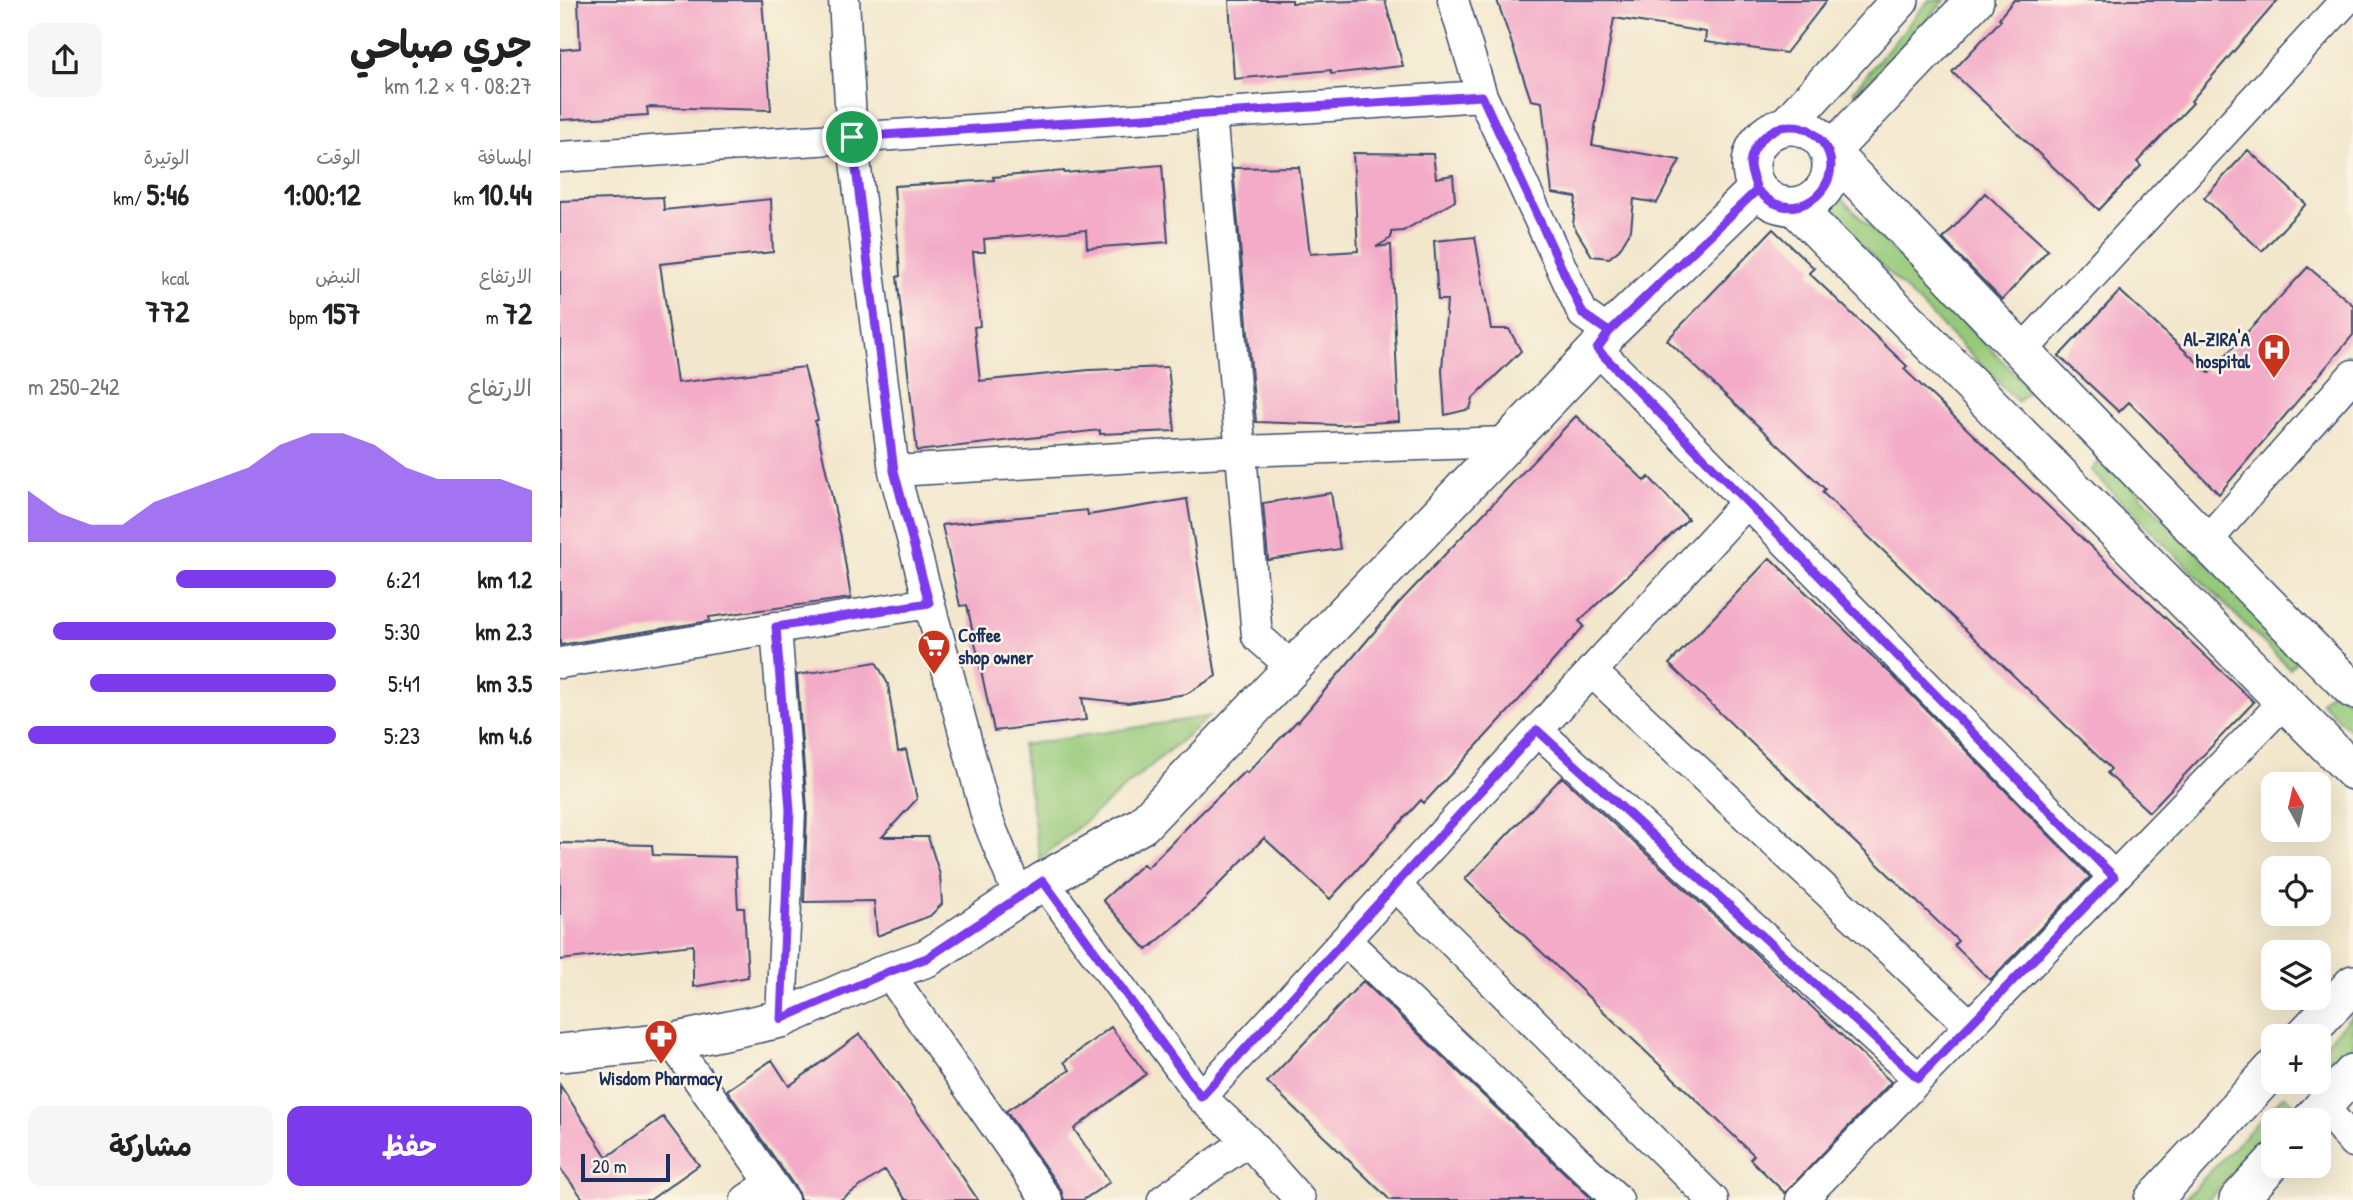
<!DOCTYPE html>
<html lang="ar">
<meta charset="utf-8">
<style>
body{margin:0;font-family:"Patrick Hand","Playpen Sans Arabic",sans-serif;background:#f6f6f6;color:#222;direction:rtl;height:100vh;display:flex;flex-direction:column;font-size:26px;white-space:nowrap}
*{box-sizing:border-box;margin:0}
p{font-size:23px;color:#767676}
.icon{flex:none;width:38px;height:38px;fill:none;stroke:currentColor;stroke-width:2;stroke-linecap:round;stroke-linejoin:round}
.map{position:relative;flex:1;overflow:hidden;direction:ltr}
.panel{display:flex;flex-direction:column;background:#fff;width:560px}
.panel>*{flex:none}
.needle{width:46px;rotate:352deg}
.controls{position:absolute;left:1701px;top:772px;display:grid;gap:14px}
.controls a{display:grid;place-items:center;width:70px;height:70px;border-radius:14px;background:#fff;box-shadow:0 7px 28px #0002;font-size:35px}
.scale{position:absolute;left:21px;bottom:18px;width:89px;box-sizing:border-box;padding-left:7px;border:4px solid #1b2f5e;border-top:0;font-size:19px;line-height:24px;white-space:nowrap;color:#1b2f5e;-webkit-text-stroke:5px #fcf5e5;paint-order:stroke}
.pin{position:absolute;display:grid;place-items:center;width:60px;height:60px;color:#fff;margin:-30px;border:4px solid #fff;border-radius:50%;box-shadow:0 2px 7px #0007}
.round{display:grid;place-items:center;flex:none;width:74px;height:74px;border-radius:14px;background:#f6f6f6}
.overview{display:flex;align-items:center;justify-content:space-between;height:119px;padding:0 28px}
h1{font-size:38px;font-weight:700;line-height:52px}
.figures{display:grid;grid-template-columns:repeat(3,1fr);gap:10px;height:119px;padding:7px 28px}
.figures div{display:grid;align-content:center}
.figures b{font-size:30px;font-weight:700}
.figures small{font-size:19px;font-weight:400}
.figures p{font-size:19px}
.chart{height:196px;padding:14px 28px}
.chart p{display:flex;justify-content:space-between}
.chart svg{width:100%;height:126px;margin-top:7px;fill:#7c3aed;opacity:.7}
.action{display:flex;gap:14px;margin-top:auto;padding:14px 28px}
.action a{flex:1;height:80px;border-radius:14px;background:#7c3aed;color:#fff;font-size:28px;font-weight:700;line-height:80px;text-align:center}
.action a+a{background:#f6f6f6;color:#222}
ul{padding:0 28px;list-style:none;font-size:23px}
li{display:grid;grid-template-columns:112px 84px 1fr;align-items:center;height:52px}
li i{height:18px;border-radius:9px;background:#7c3aed}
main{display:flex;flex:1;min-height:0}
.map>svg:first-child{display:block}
</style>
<main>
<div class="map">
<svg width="1793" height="1200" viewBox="0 0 1793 1200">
<rect width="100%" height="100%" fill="#fcf5e5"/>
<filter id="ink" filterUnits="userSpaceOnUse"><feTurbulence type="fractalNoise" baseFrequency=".0143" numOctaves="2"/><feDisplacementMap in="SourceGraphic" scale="14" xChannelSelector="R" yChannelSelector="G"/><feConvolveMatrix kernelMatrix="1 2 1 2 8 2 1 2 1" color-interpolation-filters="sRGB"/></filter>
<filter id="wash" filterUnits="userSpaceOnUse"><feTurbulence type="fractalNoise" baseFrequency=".00686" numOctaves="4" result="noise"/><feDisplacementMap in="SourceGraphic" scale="28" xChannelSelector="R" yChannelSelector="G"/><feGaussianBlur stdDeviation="1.57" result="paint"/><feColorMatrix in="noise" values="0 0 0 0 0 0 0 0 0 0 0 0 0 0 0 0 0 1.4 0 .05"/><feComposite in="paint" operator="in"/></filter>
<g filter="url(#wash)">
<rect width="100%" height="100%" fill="#f2e7cc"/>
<path fill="#96c979" stroke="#587c6c" stroke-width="2" d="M1369,0H1385L1299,93L1295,94L1294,90Z
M1279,196L1470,389L1458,402L1265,209Z
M1543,457L1740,657L1730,669L1531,471Z
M1775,688L1793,706V733L1761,702Z
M650,716L480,859L462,745Z
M1793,1014V1045L1755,1086L1749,1082H1759V1051Z
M1724,1095L1736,1105L1722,1120H1713V1129L1648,1200H1623Z"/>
<g id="blocks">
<path fill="#f3abc7" d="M18,0H202L211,110L87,107L88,115L0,120V50L20,48Z
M669,0H732V3L825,0L843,66L771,74V70L674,79Z
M937,0H1267L1226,53L1145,42L1146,32L1054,18L1032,145L1120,160L1097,203L1074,199L1071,230L1059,250L1049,258L1032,256L1013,225L1016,197L992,193L982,102L971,100Z
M1454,0H1718L1631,101L1633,103L1577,162L1581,166L1539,210L1392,72L1441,20L1439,18Z
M1688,150L1746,204L1702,251L1644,198Z
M793,153L873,154L876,178L893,175L895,201L843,231L831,232V238L816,247L831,245L839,421L779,425L696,422L673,168L739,167L750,254L798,251Z
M602,165L608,242L527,248L526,230L424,239L425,252H413L420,326L414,327L420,381L529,370L608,367L615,431L540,434V430L357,451L337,277L340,276L334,186L434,180L433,177L504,171V173Z
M1425,193L1488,250L1442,300L1383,239Z
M103,197L104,210L211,199L213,252L100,264L117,383L244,367L258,420L255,421L281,537L291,598L149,617L150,621L0,645V201Z
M1213,229L1254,268L1249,273L1347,366L1344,369L1694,702L1589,812L1547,773L1551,769L1262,492L1265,489L1107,340Z
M915,237L931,329H949L961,351L913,398L910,409L885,415L882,370L887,300H878L874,241Z
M1748,267L1793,305V335L1659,494L1569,402L1559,412L1499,356L1560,291L1649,373Z
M1016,416L1085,481L1089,477L1128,519L1019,621L1024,626L958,701L864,803L861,800L770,899L704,838L635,909L587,950L543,900L583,864L587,868L637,817L685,771L687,773L737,721L738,722L838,604Z
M771,493L780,549L708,560L703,503Z
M627,499L656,676L626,694L568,703L522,698L526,720L434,731L407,605L400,606L382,525L527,510L528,515Z
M1210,558L1333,676L1530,877L1430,980L1394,945L1398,941L1109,664Z
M316,662L328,684L338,752L346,750L357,799L322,837H368L380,875L382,904L370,916L317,936L314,901L244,902L247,809L237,675Z
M1002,777L1182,941L1331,1082L1225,1193L1190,1159L1194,1155L905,879Z
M0,843L92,845L93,855L175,857L178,908H184L188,977L133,987V945L0,960Z
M803,981L1033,1200H830L804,1175L707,1082Z
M551,1027L586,1074L514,1129L550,1182L523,1200H504L501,1190L446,1111L510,1070L504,1062Z
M300,1034L368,1126L418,1200H346L325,1170L280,1200H240L237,1190L167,1090L212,1060L229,1086Z
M0,1085L47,1157L103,1117L139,1165L90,1200H24L0,1168Z"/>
</g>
</g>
<g filter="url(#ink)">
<use href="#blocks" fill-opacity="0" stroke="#3b4b6e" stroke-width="2"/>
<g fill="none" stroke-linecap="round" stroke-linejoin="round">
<defs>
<path id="minor" d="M284,0L292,137L334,471L427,818L459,897
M893,0L922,96L1023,314L1049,332
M651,113L697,636L733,668
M0,157L922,96
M1037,349L1554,877
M1463,350L1786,0
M334,471L680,451L948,442
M1645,543L1793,375
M216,627L230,810L221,1019
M0,663L369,603
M1031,671L1410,1025
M977,730L1358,1078
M483,881L641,1097L688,1141L740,1200
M835,885L1153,1200
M785,940L1058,1200
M328,972L487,1200
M112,1042L223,1200
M641,1097L1187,502
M1764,1107L1793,1142
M186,1200L211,1183
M603,1200L688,1141
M1241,1200L1724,702"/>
<path id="tertiary" d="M1415,0L1270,152C1445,332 1616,514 1793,690
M1227,125L1340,0
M1191 166a40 40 0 1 1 80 0a40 40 0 1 1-80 0Z
M1235,207L1793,771
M1744,1036L1793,984
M0,1053L112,1042L221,1019L328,972L367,958L483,881L582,825L1037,349L1049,332L1197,189
M1751,1120L1793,1073
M1593,1200L1713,1069
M1678,1200L1713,1162"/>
</defs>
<use href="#minor" stroke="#3b4b6e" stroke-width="33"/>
<use href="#tertiary" stroke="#3b4b6e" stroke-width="40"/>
<use href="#minor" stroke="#fff" stroke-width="30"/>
<use href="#tertiary" stroke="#fff" stroke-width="37"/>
</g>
</g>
<g fill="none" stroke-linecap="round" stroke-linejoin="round" filter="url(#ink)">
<defs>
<path id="route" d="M292,137L334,471L369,603L216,627L230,810L221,1019L328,972L367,958L483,881L641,1097L977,730L1358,1078L1554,877L1037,349L1049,332L1197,190C1202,194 1208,201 1214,203C1249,220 1289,175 1262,142C1253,131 1244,125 1229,126C1211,126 1191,145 1190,164C1190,172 1195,182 1197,190L1049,332L1023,314L922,96L292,137"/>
</defs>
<use href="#route" stroke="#fff" stroke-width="14"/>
<use href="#route" stroke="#7c3aed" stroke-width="9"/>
</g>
<defs>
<symbol id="hospital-pin" viewBox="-11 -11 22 30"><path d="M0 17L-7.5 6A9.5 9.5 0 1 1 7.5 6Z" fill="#c8321e" stroke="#fcf5e5"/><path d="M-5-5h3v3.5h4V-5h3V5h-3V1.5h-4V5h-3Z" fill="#fff"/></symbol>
<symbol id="supermarket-pin" viewBox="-11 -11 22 30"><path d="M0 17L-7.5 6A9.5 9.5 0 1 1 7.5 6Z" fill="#c8321e" stroke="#fcf5e5"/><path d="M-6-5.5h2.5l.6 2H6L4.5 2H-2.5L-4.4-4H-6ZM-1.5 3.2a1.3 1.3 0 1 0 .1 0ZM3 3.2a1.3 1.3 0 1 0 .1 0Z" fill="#fff"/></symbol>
<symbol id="pharmacy-pin" viewBox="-11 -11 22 30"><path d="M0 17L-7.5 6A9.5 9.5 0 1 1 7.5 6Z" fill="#c8321e" stroke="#fcf5e5"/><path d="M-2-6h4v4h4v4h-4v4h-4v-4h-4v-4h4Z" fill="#fff"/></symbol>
</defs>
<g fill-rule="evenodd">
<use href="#hospital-pin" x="1695" y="331" width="38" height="52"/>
<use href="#supermarket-pin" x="355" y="627" width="38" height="52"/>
<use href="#pharmacy-pin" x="82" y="1017" width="38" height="52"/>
</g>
<g text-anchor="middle" stroke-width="5" stroke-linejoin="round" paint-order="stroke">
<g font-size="19" font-weight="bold" fill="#1b2f5e" stroke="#fcf5e5" text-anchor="end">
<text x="1690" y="346">Al-ZIRA'A<tspan x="1690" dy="22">hospital</tspan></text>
<text x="398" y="642" text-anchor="start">Coffee<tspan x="398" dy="22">shop owner</tspan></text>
<text x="101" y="1085" text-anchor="middle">Wisdom Pharmacy</text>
</g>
</g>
</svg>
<div class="controls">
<a><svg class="needle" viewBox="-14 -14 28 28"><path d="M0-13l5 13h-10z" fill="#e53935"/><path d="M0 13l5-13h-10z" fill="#767676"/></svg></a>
<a><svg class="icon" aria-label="locate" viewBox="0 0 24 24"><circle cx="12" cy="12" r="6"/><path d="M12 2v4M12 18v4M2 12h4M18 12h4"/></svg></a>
<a><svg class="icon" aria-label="layers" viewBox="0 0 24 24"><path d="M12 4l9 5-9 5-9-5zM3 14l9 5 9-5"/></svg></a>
<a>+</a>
<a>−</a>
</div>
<div class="scale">20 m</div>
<div class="pin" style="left:292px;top:137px;background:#1e9e55"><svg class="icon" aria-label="arrive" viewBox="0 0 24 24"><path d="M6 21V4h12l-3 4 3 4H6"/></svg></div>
</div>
<section class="panel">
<div class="overview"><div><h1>جري صباحي</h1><p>08:27 · 9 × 1.2 km</p></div><a class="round"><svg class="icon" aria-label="share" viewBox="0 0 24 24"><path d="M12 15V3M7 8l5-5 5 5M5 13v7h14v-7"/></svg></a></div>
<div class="figures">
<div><p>المسافة</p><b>10.44<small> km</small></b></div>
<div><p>الوقت</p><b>1:00:12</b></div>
<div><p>الوتيرة</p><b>5:46<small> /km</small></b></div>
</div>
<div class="figures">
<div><p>الارتفاع</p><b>72<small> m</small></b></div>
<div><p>النبض</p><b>157<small> bpm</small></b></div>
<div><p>kcal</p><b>772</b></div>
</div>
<div class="chart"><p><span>الارتفاع</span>242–250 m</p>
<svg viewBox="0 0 160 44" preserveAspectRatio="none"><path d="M0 44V26L10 34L20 38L30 38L40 30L50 26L60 22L70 18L80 10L90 6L100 6L110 10L120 18L130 22L140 22L150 22L160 26V44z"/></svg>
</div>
<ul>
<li><b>1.2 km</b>6:21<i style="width:52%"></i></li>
<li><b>2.3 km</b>5:30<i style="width:92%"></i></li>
<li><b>3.5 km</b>5:41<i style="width:80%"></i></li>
<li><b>4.6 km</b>5:23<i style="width:100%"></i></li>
</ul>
<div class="action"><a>حفظ</a><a>مشاركة</a></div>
</section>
</main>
